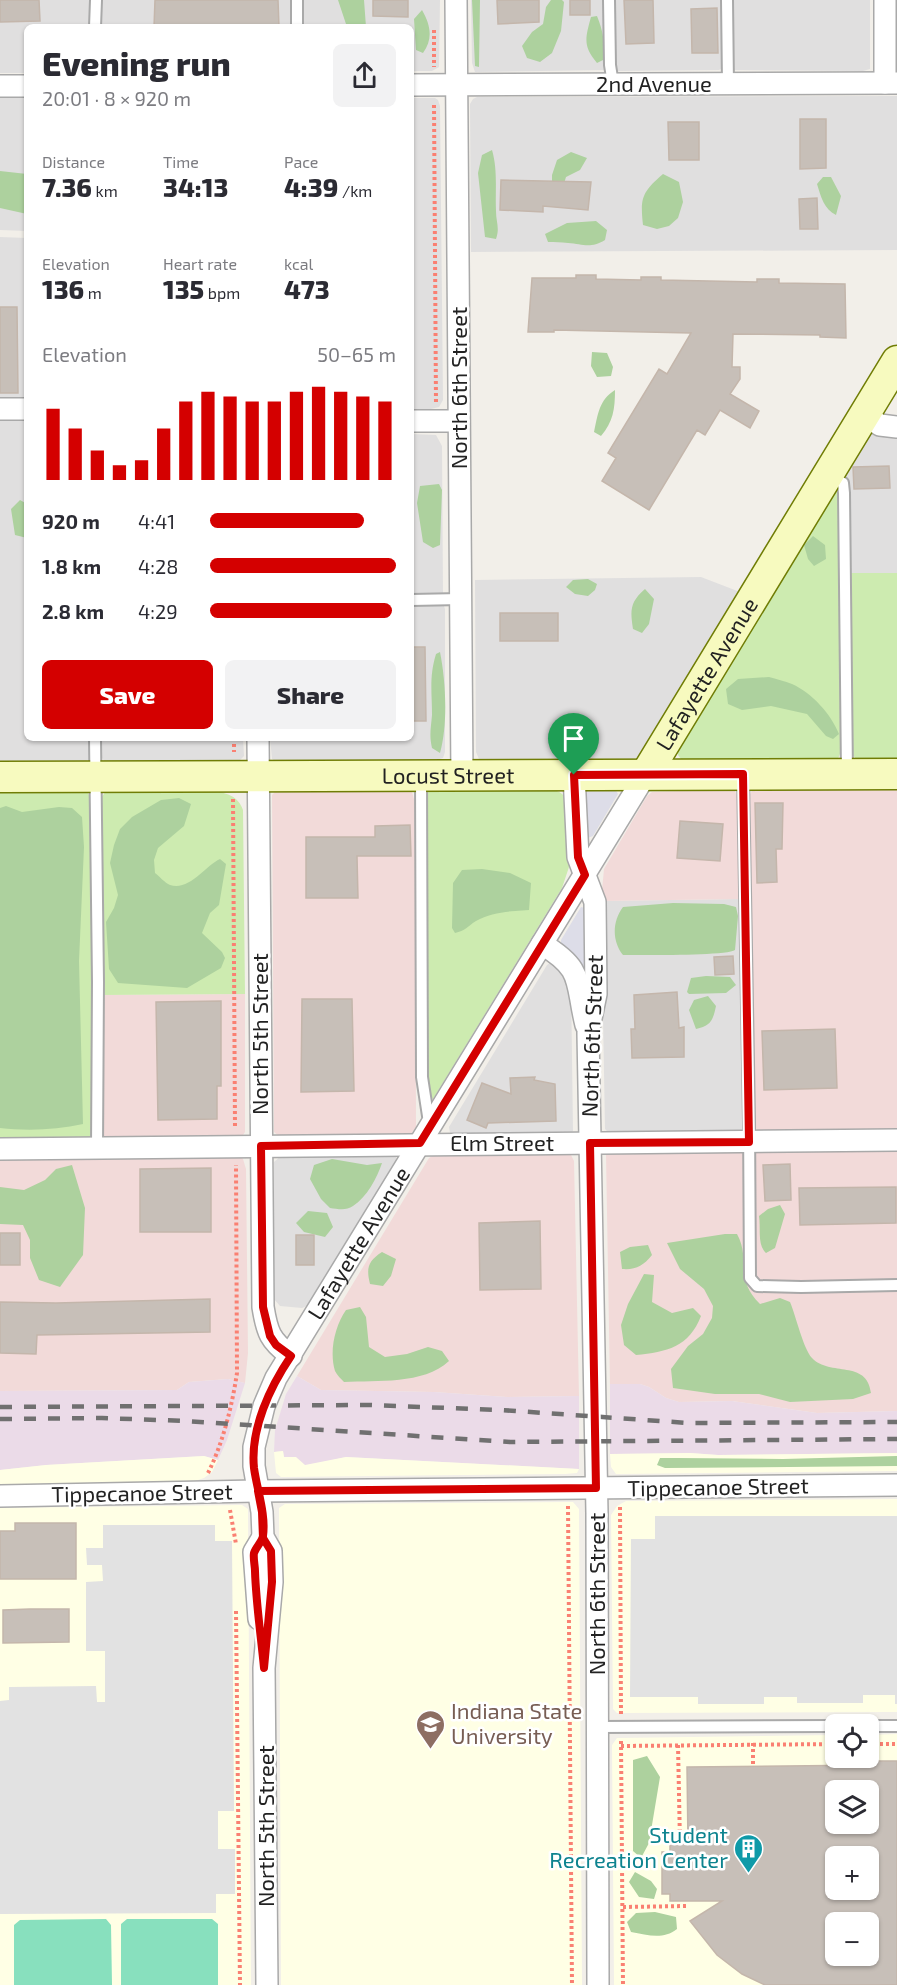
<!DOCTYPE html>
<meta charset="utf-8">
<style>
body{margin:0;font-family:"Exo 2",sans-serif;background:#f2f2f3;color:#2b2b33;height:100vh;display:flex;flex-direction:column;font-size:22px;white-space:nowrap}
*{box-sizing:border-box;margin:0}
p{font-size:20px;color:#7c7c81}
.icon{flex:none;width:33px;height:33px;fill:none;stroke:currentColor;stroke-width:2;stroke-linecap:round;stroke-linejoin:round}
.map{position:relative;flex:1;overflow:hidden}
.sheet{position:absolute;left:24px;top:24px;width:390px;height:717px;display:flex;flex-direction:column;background:#fff;border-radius:9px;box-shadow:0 2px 4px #0004}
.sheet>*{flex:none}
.buttons{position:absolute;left:825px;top:1714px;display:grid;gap:12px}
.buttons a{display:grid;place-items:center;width:54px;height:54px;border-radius:9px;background:#fff;box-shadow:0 2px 4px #0004;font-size:30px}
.pin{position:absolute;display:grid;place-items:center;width:51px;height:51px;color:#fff;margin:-62px -26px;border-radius:50% 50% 50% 0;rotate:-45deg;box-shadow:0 0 6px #0007}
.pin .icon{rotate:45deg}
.round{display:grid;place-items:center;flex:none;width:63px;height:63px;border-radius:9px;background:#f2f2f3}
.summary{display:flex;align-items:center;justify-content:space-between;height:102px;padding:0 18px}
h1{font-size:33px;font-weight:800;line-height:45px}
.metrics{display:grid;grid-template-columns:repeat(3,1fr);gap:9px;height:102px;padding:6px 18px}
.metrics div{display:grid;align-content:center}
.metrics b{font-size:26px;font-weight:800}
.metrics small{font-size:16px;font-weight:400}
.metrics p{font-size:16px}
.chart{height:168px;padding:12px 18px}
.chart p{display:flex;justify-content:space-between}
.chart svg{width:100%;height:108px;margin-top:6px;stroke:#d40000;stroke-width:6}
.cta{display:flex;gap:12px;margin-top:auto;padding:12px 18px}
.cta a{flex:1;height:69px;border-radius:9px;background:#d40000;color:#fff;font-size:24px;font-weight:800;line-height:69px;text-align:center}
.cta a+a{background:#f2f2f3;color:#2b2b33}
ul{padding:0 18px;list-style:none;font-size:20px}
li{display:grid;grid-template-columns:96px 72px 1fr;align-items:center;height:45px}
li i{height:15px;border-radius:8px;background:#d40000}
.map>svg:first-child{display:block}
</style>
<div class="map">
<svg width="897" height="1985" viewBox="0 0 897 1985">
<rect width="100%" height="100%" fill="#f2efe9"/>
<path fill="#e0dfdf" d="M0,0H91V27H27V73H0Z
M100,0H292V27H100Z
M301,0H440L439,67L432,71H411V27H301Z
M471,0H606L607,70L475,72L472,63Z
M612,0H723V68L719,70L616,71L613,65Z
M731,0H870V69L863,71L734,70L732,65Z
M897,96V250L471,252L470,104L473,99L477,97Z
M0,98H27V231L0,230Z
M411,98H435L438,100L440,106L443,400L439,407L431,409H411Z
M0,237L27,238V399H0Z
M0,418H27V738H91L90,759L86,761H0Z
M869,431L897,434V573H850L848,491L844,471Z
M411,434L436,435L442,446L443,594L411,596Z
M701,577L740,592L641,756L633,759H479L476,752L475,580Z
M439,603L444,606L445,609V752L443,758L433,761H275L272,759L270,738H411V604Z
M99,738H243L244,756L239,761L105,762L99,754Z
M740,899L743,1129L741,1132H608L605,1129L601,901Z
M550,963H554L571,983L573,1131L570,1134L450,1133L449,1127L547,965Z
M392,1154L396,1157V1161L307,1306L302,1308L280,1306L274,1299V1162L282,1155Z"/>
<path fill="#f2dad9" d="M897,788V1130L758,1131L755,1127L750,794L753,789Z
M734,789L737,796L740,899L601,901L604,869L647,796L652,792Z
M407,790L412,792L415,803L416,1127L411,1134L407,1135L279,1136L274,1132L272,795L276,791Z
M245,994V1132L243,1135L102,1138V995Z
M897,1150V1411L817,1413L732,1401L679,1402L666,1398L649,1387L640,1384H610L606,1155L609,1153Z
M570,1153L574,1161L579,1396L507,1397L434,1392L321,1390L297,1376L429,1158L434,1155Z
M239,1156L243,1159L246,1169L248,1353L245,1383L228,1379L189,1382L177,1390L0,1391V1159Z"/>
<path fill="#ebdbe8" d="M297,1376L321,1390L434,1392L507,1397L579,1396V1469L346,1457L305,1466L284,1457L283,1451L274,1452L275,1430L286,1394Z
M228,1379L245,1383L227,1440L218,1460L204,1456L46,1465L0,1470V1391L177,1390L189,1382Z
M610,1384H640L649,1387L666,1398L679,1402L732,1401L817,1413L897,1411V1453L718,1455L690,1453L610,1454Z"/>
<path fill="#ffffe5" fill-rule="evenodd" d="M283,1451L284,1457H296L305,1465L346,1457L579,1469L577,1473L565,1474L281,1477L276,1473L274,1452Z
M690,1453L718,1455L897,1453V1471L616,1474L611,1467L610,1454Z
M204,1456L218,1460L212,1472L204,1478L192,1482L0,1485V1470L46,1465Z
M897,1499V1712L617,1713L613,1709L611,1515L617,1506L626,1501Z
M573,1502L579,1509L582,1985H281L279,1508L285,1504Z
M242,1505L248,1509L251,1985H0V1508Z
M897,1734V1985H614L612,1745L617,1738L835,1735L836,1758H868L869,1735ZM836,1791H868V1824H836ZM836,1857H868V1890H836ZM836,1923H868V1956H836Z"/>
<path fill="#cdebb0" d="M835,489H839L843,746L838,759H681L678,755V750Z
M850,573H897V759H856L851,753Z
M211,790C225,793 238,795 243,810L245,994L102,995L101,798L106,791Z
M427,790H553C562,792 565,795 567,804L569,867L562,888L433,1099L430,1097L426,1086Z
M0,791H87L91,799L92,1133L89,1138L0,1139Z"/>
<path fill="#add19e" d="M338,0H364L366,27H347Z
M472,0H480L479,67L475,66Z
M551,0H562L564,2L561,31L552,53L540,62L527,58L522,46L532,32L543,24L546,7Z
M422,10C431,26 433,39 423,53L416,50L414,19Z
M597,16C603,31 605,43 605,59L597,63C583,46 585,39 591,17Z
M492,150C498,171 495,190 496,211C496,222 500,228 496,239L485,237L478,173L482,155Z
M571,152L587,158L580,170L566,177L562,190L552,193V175L557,160Z
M0,171L27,174V214L0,208Z
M663,174L679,182L683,202L678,218L669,226L657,229L643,225C640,198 642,192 663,174Z
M823,177H831L841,196L836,215C824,209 821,197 817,184Z
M596,221L607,230L605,240C590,249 583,244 568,243C561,242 555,242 548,242L545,234L567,223Z
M592,352L607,353L613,367L611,376L597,377L591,366Z
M615,390C615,409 613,422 601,436L594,432C598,414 599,400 615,390Z
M439,484L442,490L440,545L433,548L423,542L417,503L420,486Z
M20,500L27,504V538L15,535L11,509Z
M813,536L825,545L826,559L814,566L808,559L804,545Z
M588,579L597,584L595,590L588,596L575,594L566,587L573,580Z
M645,589L654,599L649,624L642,633L633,629C630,610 630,602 645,589Z
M440,652C446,682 448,724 440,753L432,748C429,735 431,728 432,715C432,692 429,677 436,654Z
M769,677C776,679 785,681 792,684C812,693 831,714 839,734L833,739L826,736L807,714L771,706L742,710L728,704L726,689L738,679Z
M179,798L191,804L184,826L158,848L154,860L155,873C159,876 165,883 170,885C190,891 205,866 220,859L226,864L219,905L210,913L202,933L222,952L225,958L221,968L187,988L118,983L109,969L106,922L114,908L118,895L110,863L114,845L120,829L132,817L161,800Z
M6,806L22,812L59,807L72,808L82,817L84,847L79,961L83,1124C56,1130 27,1131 0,1128V808Z
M482,869L510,873L531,883L529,910C511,911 492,912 476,921C468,926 465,931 455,933L452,928L453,883L462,870Z
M673,903L724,904L736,907L738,916L735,950C727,956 640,955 623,955C612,941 612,922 623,907Z
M706,976L730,977L736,985L726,993L689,994L687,992L691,978Z
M708,996L716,1006C713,1020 711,1026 696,1029L689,1010L694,1000Z
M332,1159L367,1165L382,1163C377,1178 367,1197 353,1206C346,1211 338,1209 330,1208L321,1199L310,1179L314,1165Z
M72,1165L85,1208L83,1255L60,1287L39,1280L30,1258V1240L23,1225L0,1224V1187L24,1190L45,1180L56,1169Z
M780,1205L785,1214L775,1248L766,1253C757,1245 761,1228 759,1216L768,1209Z
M308,1211L327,1213L333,1227L325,1237L304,1232L296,1223Z
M725,1234H737C751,1259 734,1279 760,1304L780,1298L790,1302C796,1316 803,1348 812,1358C830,1377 867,1359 871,1393L853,1399L790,1402L759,1394H715L673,1388L671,1369L688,1346L703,1334L712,1318L713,1306L704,1289L680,1269L667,1243Z
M648,1245L652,1255C643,1266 636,1270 622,1269L620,1252L630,1247Z
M382,1252L396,1259L391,1276L383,1286L370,1284C366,1268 368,1261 382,1252Z
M644,1274L654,1275L652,1302L672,1313L693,1308L701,1316C689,1347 667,1352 636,1355L624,1345L621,1325L628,1304Z
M360,1307L366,1317L369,1347L385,1357L407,1354L428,1347L442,1351L449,1361C423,1385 377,1380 344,1382C341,1379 337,1375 335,1371C329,1351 335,1326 346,1310Z
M897,1456V1466L665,1468L657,1465L660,1458H676L783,1459Z
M647,1756L660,1777L649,1843L641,1858L633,1851V1760Z
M635,1872L651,1881L657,1889L654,1899L639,1897L629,1882Z
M655,1912L676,1917L677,1929C663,1940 648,1935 631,1932L627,1922L636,1913Z"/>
<path fill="#88e0be" d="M106,1919L111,1925L112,1985H14V1925L20,1920Z
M127,1919H212L218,1924V1985H121V1924Z"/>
<path fill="#e2e2e2" d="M655,1516H897V1704H895V1695H863V1703H797V1697H764V1704H698V1697H630L631,1539H655Z
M103,1525H215V1541H232L234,1811H218V1849H235V1894H216V1913L0,1914V1698V1701L9,1700V1687L96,1686L97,1702H105V1651H86V1582L103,1581L102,1565H87L86,1548H103Z"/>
<path fill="#dddde8" d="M615,789L618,794L593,836L585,839L583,790Z
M581,907L585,908L589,995L561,943V940Z"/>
<path fill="#c7bfb8" stroke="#c4b6ab" stroke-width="1.5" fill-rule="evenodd" d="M0,0H39L40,21L0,22Z
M155,0H278L279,27H154Z
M373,0H408V17L373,16Z
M497,0H539V22L498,24Z
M570,0H590V15H570Z
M624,0H653L654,43L626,44Z
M717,8L718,53H692L691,9Z
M800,119H826V168L800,169Z
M668,122H699V160H669Z
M501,180L591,182L588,210L543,206V212L500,210Z
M817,198L818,229H800L799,199Z
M576,275H596V279L641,280V277H661V280L757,282V279H779V283L845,284L846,338L820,337V335L733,334L732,367H740V379L730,394L759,411L750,428L720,410L705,435L697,430L649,510L602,481L616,458L608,453L659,369L667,374L691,333L554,330V332H528L532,278H576Z
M0,307H17L18,393H0Z
M889,466L890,488L854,489L853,467Z
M500,613H558V641H500Z
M411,647H425L426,721H411Z
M755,803H783L782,849H776L777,882L757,883Z
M680,821L723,824L720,861L677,858Z
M410,825L411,856H357L358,898H306V837H375V826Z
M733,956L734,974L715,975L714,957Z
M677,992L679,1028L684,1027V1057L632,1058L631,1029H635L634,995Z
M302,999H352L354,1091L301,1092Z
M221,1001V1086H217V1119L158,1120L156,1002Z
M835,1029L837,1088L764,1090L762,1031Z
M535,1077L534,1080L555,1084L556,1121L488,1123L486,1128L467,1120L482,1083L511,1094L510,1078Z
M790,1164L791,1200L765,1201L763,1165Z
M211,1168V1232H140V1169Z
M896,1187V1223L800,1225L799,1188Z
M540,1221L541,1289L480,1290L479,1223Z
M0,1233H20V1265H0Z
M296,1235H314V1265H296Z
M210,1299V1332L37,1335L36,1354L0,1353V1302L56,1303Z
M15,1523H76V1579H0V1531H15Z
M30,1609H69V1642L3,1643V1610Z
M875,1761H897V1985H765L742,1974L717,1955L690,1921L722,1901H670V1894H662V1852H670V1843H688L687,1767L875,1765ZM836,1791H868V1824H836ZM836,1857H868V1890H836ZM836,1923H868V1956H836Z"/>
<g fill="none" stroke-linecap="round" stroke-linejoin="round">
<defs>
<path id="lane" d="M297,0V27
M609,0L610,65L613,84
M727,0L728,84
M95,27L96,0
M830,476L843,483L844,493L847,774
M411,600L461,599
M95,738L98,982L97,1148
M743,775L749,1121L750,1278L757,1286L801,1287L897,1285
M421,776L422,1077L428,1116L434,1121
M868,1726H897
M597,1727L836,1726"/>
<g id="street">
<path d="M456,0L462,776"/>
<path d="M885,0V83"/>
<path d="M411,85L897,83"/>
<path d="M0,86H27"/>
<path d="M0,409H27"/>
<path d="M864,415L880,425L897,427"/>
<path d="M411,421H459"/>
<path d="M258,738L263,1307C267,1332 270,1341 291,1356"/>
<path d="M574,775L578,857L595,902L596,994L588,1033L597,1513L598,1985"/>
<path d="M542,944C585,970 575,981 586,1025"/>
<path d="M0,1149L897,1140"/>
<path d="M0,1496L258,1491L897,1485"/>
<path d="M259,1619L254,1552L263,1537"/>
<path id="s1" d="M267,1985L264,1668L272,1582L271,1551L263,1537L262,1512L254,1466V1447L264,1406L276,1378L646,774"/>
</g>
<g id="secondary">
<path id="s2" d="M646,774L897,361"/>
<path id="s3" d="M0,777L897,774"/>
</g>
</defs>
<use href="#lane" stroke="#a9a9a9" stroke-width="14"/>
<use href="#street" stroke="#a9a9a9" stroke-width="24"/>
<use href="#secondary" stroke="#707d05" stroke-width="33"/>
<path stroke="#fa8072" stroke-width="4" stroke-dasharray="3 3" stroke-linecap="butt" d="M434,30V67
M434,105L436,403
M234,738V752
M233,799L235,1127
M208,1473C223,1443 232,1406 237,1373L236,1165
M568,1506L572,1985
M620,1507L621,1715
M230,1510L236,1544
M236,1611L240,1985
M621,1741L623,1985
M753,1743V1766
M868,1744H897
M678,1745L680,1843
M621,1746L836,1744
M840,1758V1766
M856,1758V1766
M623,1907L688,1906"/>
<use href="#lane" stroke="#fff" stroke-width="10"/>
<use href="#street" stroke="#fff" stroke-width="21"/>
<use href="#secondary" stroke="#f7fabf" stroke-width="30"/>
<path stroke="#707070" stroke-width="4.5" stroke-dasharray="12 12" stroke-linecap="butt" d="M0,1407L369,1405L501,1410L688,1423L897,1422
M0,1419L102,1418L186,1421L510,1442L897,1439"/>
</g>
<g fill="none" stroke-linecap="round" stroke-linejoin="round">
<defs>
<path id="route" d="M574,775L578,857L585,875L420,1143L261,1146L263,1307L270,1336L276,1345L291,1356C270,1387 250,1429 254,1468C257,1490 266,1514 263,1536C262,1542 256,1547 254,1553C253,1558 255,1566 255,1571C256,1603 261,1636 264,1668L272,1582L271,1551L263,1538L262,1512L258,1491L596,1488L590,1143L749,1142L743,774L574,775"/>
</defs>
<use href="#route" stroke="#fff" stroke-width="12"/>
<use href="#route" stroke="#d40000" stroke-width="8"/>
</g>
<defs>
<symbol id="university-pin" viewBox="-11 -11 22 30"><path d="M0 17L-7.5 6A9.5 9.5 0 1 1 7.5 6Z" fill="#8d6e63" stroke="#fff"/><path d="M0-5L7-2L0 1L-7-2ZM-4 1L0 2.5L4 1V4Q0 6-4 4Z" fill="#fff"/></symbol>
<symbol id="building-pin" viewBox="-11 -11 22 30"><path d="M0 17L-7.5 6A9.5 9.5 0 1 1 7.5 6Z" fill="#0f9aa8" stroke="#fff"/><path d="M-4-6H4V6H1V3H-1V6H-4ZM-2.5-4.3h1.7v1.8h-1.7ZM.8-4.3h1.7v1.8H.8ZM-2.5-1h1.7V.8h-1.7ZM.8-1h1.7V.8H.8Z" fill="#fff"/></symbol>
</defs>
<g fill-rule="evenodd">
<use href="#university-pin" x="414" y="1708" width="33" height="45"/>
<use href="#building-pin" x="732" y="1832" width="33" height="45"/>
</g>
<g text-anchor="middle" stroke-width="5" stroke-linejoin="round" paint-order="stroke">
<g font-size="22" fill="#222" stroke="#fff">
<text x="654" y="92">2nd Avenue</text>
<text transform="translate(459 388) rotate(-90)" y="8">North 6th Street</text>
<text dy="8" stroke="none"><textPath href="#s2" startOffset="117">Lafayette Avenue</textPath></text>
<text dy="8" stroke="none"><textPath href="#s3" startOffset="448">Locust Street</textPath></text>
<text transform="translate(260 1034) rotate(-90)" y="8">North 5th Street</text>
<text transform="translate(592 1036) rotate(-88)" y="8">North 6th Street</text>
<text x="502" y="1151">Elm Street</text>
<text dy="8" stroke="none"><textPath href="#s1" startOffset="772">Lafayette Avenue</textPath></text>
<text transform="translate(718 1487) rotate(-1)" y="8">Tippecanoe Street</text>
<text transform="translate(142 1493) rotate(-1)" y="8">Tippecanoe Street</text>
<text transform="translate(597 1594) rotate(-90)" y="8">North 6th Street</text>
<text transform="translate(266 1826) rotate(-90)" y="8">North 5th Street</text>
</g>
<g font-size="22" fill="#785e54" stroke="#fff" text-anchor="start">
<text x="451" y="1719">Indiana State<tspan x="451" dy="25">University</tspan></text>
</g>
<g font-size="22" fill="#0d838f" stroke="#fff" text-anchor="end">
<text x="728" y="1843">Student<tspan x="728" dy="25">Recreation Center</tspan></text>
</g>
</g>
</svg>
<div class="buttons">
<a><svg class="icon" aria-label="locate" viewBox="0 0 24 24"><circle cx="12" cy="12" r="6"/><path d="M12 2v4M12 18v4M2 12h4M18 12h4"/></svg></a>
<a><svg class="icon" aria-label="layers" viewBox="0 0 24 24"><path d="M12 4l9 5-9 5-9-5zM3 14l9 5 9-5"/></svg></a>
<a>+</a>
<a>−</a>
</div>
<div class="pin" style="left:574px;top:775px;background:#1e9e55"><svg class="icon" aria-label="arrive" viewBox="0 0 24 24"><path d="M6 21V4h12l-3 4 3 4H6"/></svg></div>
<section class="sheet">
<div class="summary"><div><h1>Evening run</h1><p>20:01 · 8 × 920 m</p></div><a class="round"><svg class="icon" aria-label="share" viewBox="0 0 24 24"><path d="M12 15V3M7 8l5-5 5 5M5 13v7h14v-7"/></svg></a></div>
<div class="metrics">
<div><p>Distance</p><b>7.36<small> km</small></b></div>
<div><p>Time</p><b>34:13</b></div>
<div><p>Pace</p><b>4:39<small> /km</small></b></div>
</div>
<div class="metrics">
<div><p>Elevation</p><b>136<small> m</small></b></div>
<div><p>Heart rate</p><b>135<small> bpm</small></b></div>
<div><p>kcal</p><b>473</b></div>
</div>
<div class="chart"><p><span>Elevation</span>50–65 m</p>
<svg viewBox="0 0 160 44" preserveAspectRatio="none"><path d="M5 44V15M15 44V23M25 44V32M35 44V38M45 44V36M55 44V23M65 44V12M75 44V8M85 44V10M95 44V12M105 44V12M115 44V8M125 44V6M135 44V8M145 44V10M155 44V12"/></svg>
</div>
<ul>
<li><b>920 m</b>4:41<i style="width:83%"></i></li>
<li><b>1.8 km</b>4:28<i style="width:100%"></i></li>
<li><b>2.8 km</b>4:29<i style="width:98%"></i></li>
</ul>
<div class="cta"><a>Save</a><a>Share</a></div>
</section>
</div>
